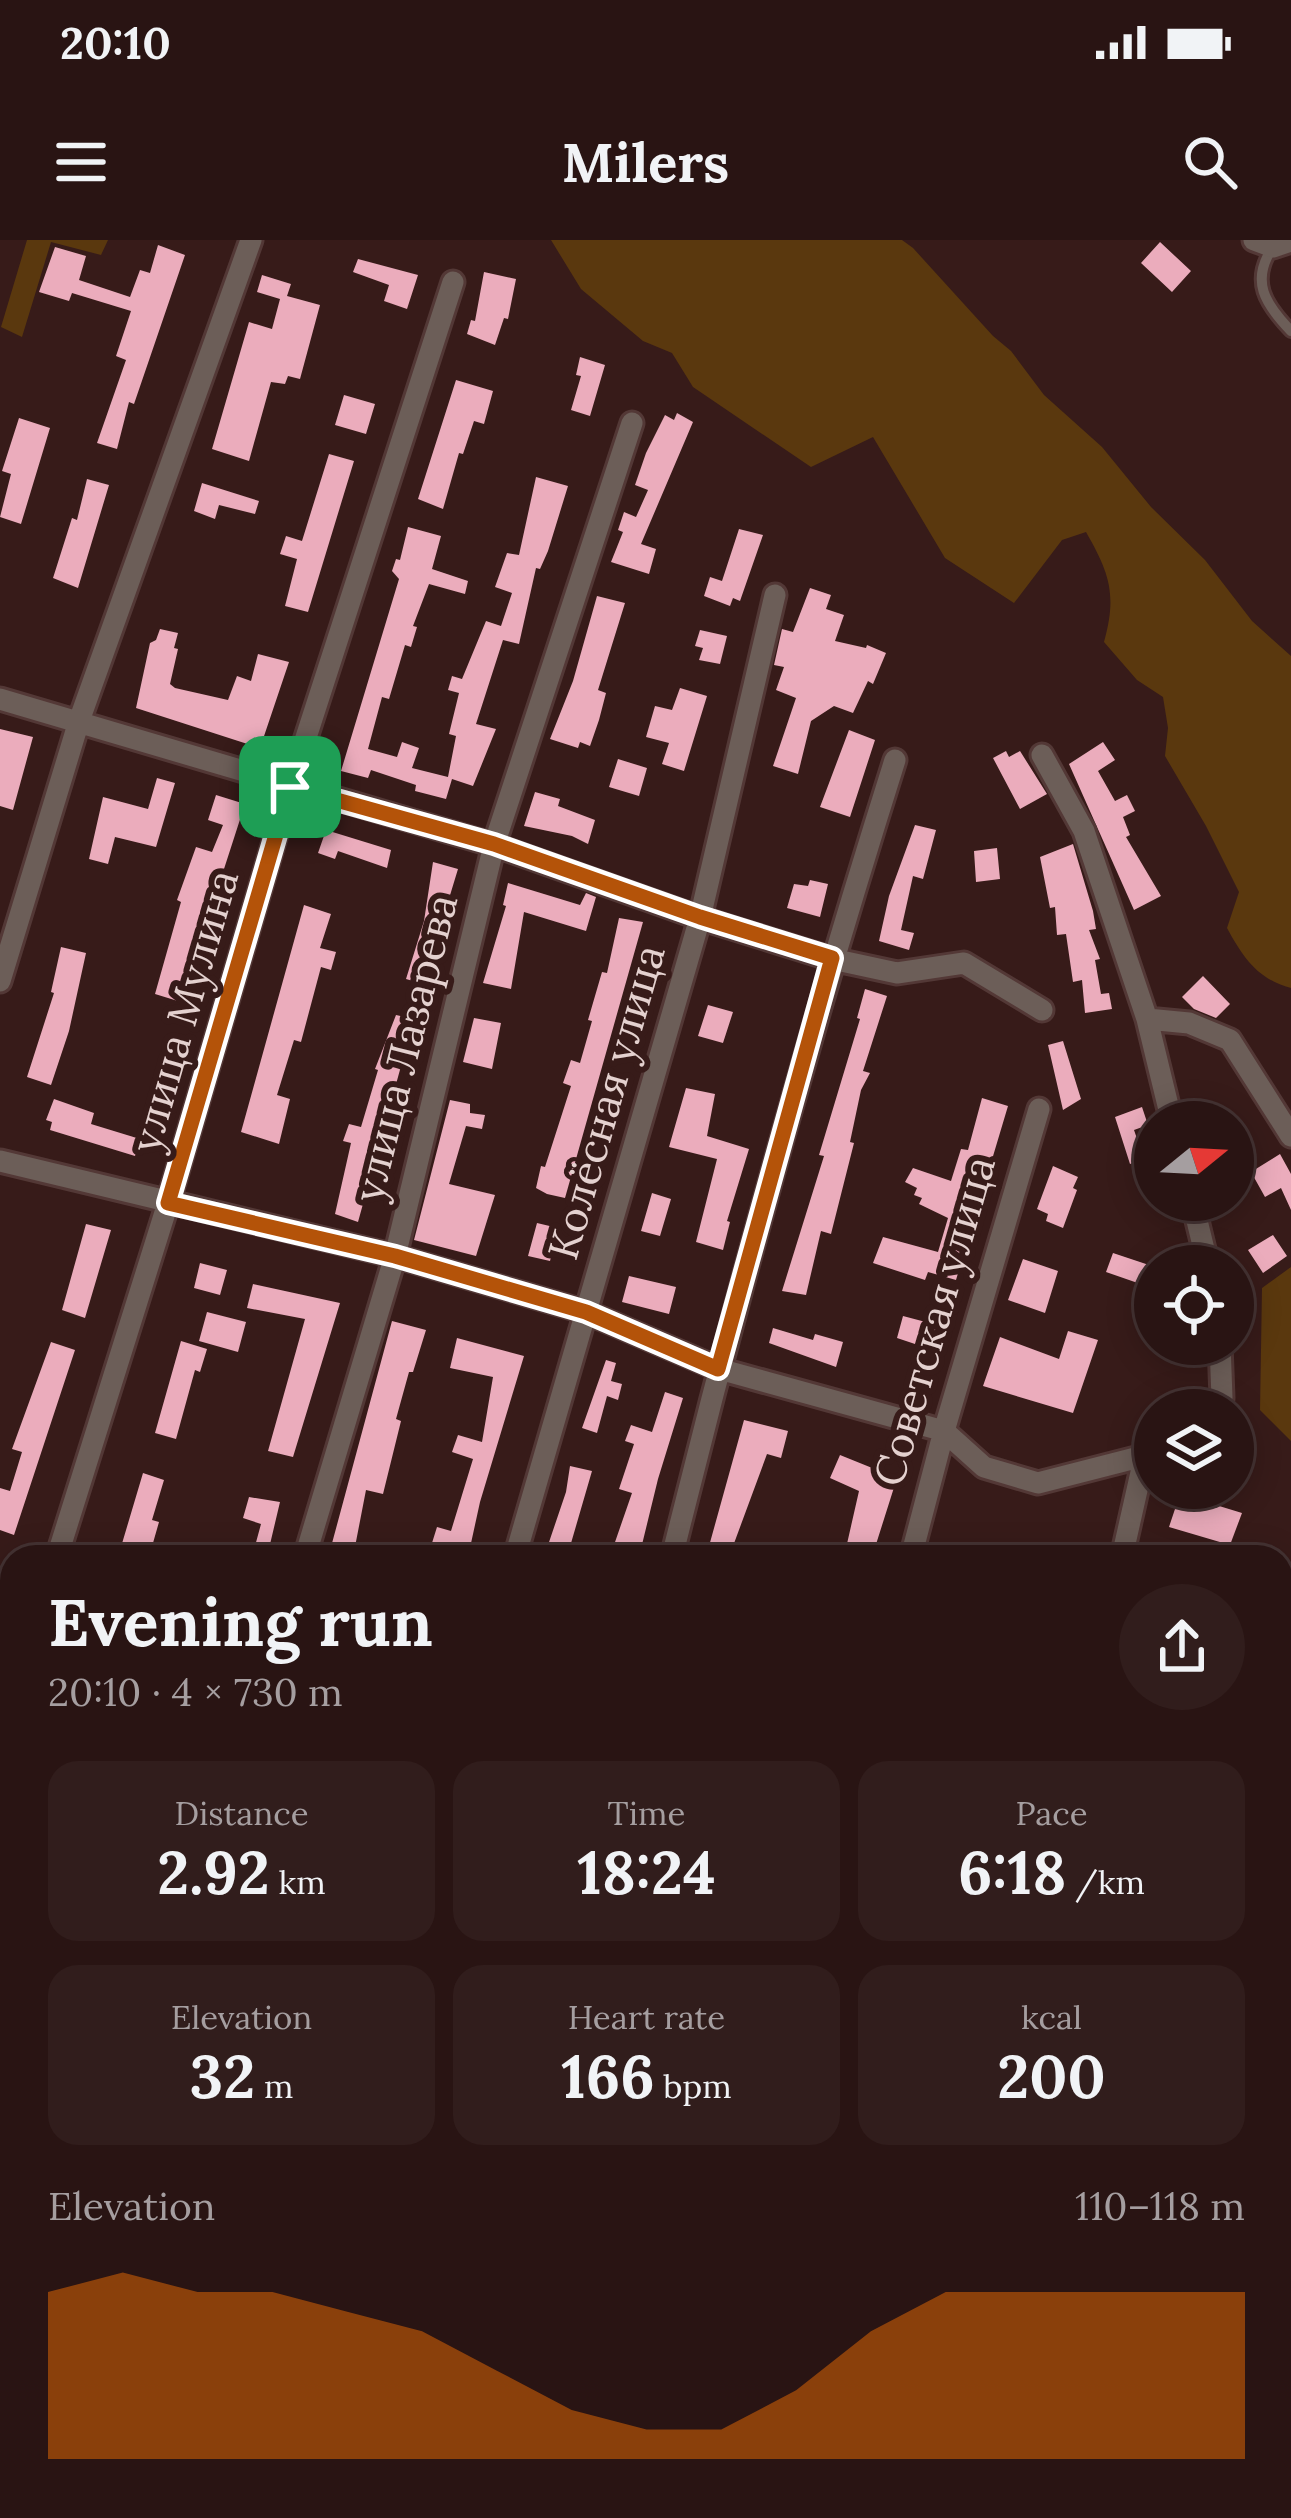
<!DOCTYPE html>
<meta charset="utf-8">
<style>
body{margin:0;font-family:Lora,serif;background:#311d1c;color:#f1f3f6;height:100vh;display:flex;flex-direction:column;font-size:45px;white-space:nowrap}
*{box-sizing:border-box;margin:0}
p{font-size:39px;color:#a59ea0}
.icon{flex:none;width:66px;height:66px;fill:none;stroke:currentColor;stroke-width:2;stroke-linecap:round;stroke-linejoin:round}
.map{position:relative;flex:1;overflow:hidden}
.drawer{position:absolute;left:0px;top:1305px;width:1293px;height:975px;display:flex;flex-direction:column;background:#291413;border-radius:36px 36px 0 0;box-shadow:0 6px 30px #0003,0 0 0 3px #453333}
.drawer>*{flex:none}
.needle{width:78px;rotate:72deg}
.controls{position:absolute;left:1134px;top:861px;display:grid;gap:24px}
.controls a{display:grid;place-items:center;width:120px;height:120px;border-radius:50%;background:#291413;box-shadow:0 6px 30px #0003,0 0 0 3px #453333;font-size:60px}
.pin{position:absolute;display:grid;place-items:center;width:102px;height:102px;color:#fff;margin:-51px;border-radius:24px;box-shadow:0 6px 18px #0006}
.round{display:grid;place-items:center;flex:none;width:126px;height:126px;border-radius:63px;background:#311d1c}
.summary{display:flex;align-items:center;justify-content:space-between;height:204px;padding:0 48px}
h1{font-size:66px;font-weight:700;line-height:90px}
.stats{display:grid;grid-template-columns:repeat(3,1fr);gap:18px;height:204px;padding:12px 48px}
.stats div{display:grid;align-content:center;border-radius:30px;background:#311d1c;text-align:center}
.stats b{font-size:60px;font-weight:700}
.stats small{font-size:33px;font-weight:400}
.stats p{font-size:33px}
.chart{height:336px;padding:24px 48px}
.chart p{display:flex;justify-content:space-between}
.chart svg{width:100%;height:216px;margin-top:12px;fill:#b45309;opacity:.7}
.status{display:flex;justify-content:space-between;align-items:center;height:84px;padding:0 60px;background:#291413;direction:ltr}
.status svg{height:33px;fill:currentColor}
header{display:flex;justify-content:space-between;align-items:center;height:156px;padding:0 48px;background:#291413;font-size:54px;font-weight:700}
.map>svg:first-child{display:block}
</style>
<div class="status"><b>20:10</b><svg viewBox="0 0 49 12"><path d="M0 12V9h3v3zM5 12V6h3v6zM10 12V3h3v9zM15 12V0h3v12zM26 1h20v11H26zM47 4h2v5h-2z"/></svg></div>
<header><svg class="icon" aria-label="menu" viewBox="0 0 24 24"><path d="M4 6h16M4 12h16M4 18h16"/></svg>Milers<svg class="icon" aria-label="search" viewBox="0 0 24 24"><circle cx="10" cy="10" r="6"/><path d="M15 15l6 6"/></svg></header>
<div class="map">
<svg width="1291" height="2278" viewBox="0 0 1291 2278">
<rect width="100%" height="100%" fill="#371b19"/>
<path fill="#5a380e" d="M27,0H108L101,15L51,2L22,97L1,87Z
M551,0H902L913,8L993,96L1011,111L1044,155L1102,207L1151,267L1205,320L1252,381L1291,416V748C1257,739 1243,717 1227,688L1239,652L1206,586L1165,516L1168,488L1163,457L1137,440L1104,402C1117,355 1110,334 1086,292L1062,300L1014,363L945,318L873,197L811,227L693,147L672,113L643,101L581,49Z
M1291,1027V1201L1260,1170L1262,1048Z"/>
<path fill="#ebacbc" d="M1160,2L1191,31L1172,52L1141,23Z
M158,5L185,15L134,164L129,162L117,209L97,203L126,120L116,116L131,71L72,53L69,61L39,52L55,7L86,16L79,40L130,57L140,30L150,33Z
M358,19L418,35L407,69L384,61L389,45L353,32Z
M484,32L516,39L508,79L504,78L495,105L467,94L471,80L475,81Z
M262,35L291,44L287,56L320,65L300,139L288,136L285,144L271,142L249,221L212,209L249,82L272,89L280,59L257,52Z
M580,117L605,125L590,176L571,170L581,136L576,135Z
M456,140L493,151L484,184L474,181L463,214L459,213L443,269L418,259Z
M344,155L375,164L366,194L335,185Z
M677,173L693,182L641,304L656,309L649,334L611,322L623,292L618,290L624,272L636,277L648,250L635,245L646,213L665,175L674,180Z
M19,178L50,188L21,284L0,277L11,234L2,231Z
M329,214L354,221L308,372L285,366L297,319L280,314L286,296L302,301Z
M536,237L568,246L548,311L540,329L536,328L519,404L503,400L476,484L496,489L473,546L452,539L446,559L415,551L416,545L371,530L368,538L341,531L399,339L392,331L396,319L400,320L408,287L441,296L432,329L468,341L465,354L429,344L413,386L417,387L411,407L405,405L389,459L382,457L368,509L397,517L402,502L419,508L412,528L448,537L456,496L449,494L459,453L448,450L452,436L462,439L486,381L501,386L512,353L495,347L507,313L519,315Z
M87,239L109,245L78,348L53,338L72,278L77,280Z
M202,243L259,261L255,274L219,265L215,279L194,271Z
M739,289L763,295L740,361L733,358L730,366L704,356L710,337L722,341Z
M810,348L831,355L826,369L844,375L835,401L866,408L867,405L886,413L873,444L868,441L853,473L834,466L811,481L798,534L773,526L796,458L776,450L784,427L774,425L782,389L793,392Z
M597,356L625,363L598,450L606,453L599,480L590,506L580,502L578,508L550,499L573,441Z
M160,389L178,393L174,408L178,409L170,444L175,448L228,460L237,436L251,441L258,414L289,422L260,508L136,468L150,403L156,400Z
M700,390L727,396L720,424L699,420L703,408L695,406Z
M680,448L707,456L684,531L662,524L669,503L646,497L655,466L672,470Z
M0,489L33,497L13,570L0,566Z
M849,490L875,500L850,577L820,567Z
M1103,502L1115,520L1098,531L1115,561L1127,555L1135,571L1123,577L1130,595L1126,597L1161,656L1134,670L1069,524Z
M1006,511L1009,517L1020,511L1047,554L1020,569L993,518Z
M618,519L647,528L639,556L609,547Z
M157,538L175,543L156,607L115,597L108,624L89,619L103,557L148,569Z
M535,552L560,559L558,566L595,580L588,604L572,596L524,586Z
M216,555L245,564L181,762L155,754L181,662L177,660L196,607L212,612L223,585L208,580Z
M915,585L936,590L923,639L913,636L901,690L914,693L909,710L879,701L889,656Z
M326,590L391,610L387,628L338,611L335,619L318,613Z
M1073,604L1093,671L1096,689L1089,690L1100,719L1095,720L1101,754L1109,753L1112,769L1085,773L1082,740L1073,742L1066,694L1057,695L1055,667L1050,668L1040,617Z
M997,608L1000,639L976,642L974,611Z
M433,622L458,629L423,744L406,739L424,681Z
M810,640L828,644L820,677L787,668L794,644L808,646Z
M508,643L580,665L586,653L596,657L586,691L524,672L511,749L483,743L506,666L503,665Z
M304,665L331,674L320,708L336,712L331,730L321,727L301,802L294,800L277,855L290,859L279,904L241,892Z
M619,678L643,682L565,958L547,954L536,948L541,926L545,927L571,846L563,843L571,820L580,823L592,781L588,780L602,732L607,733Z
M61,707L86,713L69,791L51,845L27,837L54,753L51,752Z
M1203,736L1230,764L1216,778L1194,769L1182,757Z
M865,749L887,756L863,831L870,833L861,850L850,902L854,903L831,994L821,991L806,1055L782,1051L824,916L819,915L860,779L857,778Z
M708,765L733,772L723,803L698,796Z
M396,775L414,779L358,982L335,974L351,903L343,901L349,884L361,887L378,830L375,829Z
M474,778L501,783L492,829L463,822Z
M1063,801L1081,859L1063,870L1048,805Z
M686,848L715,854L707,896L749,909L727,981L730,982L723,1010L696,1002L717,919L669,907Z
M982,858L1008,866L956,1040L928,1032L925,1040L873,1023L883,997L938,1012L948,978L919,964L922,958L914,955L917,948L905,942L913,928L951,941L961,909L968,910Z
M54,859L94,873L91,884L140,899L135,916L50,890L52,882L46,880Z
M450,860L470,864V873L485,875L482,889L466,886L449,944L495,955L476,1016L414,1000Z
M1142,867L1148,885L1134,890L1144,919L1130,924L1115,877Z
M1280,914L1291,934V970L1281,948L1265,957L1251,932Z
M1053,926L1078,937L1073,948L1077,950L1063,988L1046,981L1048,974L1037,969Z
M652,953L671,959L660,996L641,991Z
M537,983L558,988L550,1021L528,1016Z
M86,984L111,990L85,1078L62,1070Z
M1273,995L1287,1016L1263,1033L1248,1010Z
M1113,1013L1155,1027V1049L1106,1032Z
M1023,1019L1058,1031L1045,1073L1008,1060Z
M200,1023L227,1030L220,1055L194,1048Z
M629,1036L676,1047L669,1074L622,1062Z
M253,1044L340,1063L293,1217L268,1211L305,1079L247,1068Z
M207,1072L246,1082L238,1112L199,1101Z
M903,1076L937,1085L934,1102L924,1100L921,1106L897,1098Z
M392,1081L426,1090L413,1132H409L396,1179L401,1181L383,1254L366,1250L354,1312L331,1307Z
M773,1088L813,1100L815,1094L843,1102L836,1127L769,1103Z
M1068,1091L1098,1100L1073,1173L983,1146L1000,1097L1059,1119Z
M457,1098L524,1116L480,1262L468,1317H434L437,1304L432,1303L437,1287L451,1291L473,1219L452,1212L458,1195L482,1202L493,1137L450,1128Z
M181,1101L207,1109L200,1132L195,1130L176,1199L155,1193Z
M51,1102L75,1110L14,1295L0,1290V1248L10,1251L22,1212L12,1209Z
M606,1120L616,1123L611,1141L622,1144L618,1160L607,1156L597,1193L582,1188Z
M665,1152L683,1158L658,1239L639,1317H620L622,1307L614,1305L632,1253L619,1249L634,1204L625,1201L631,1185L652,1192Z
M744,1180L788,1191L781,1218L767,1214L729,1317H706Z
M840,1215L897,1238L872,1317H844L859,1251L830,1238Z
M570,1226L592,1231L567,1317L546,1311L566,1252Z
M143,1233L164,1240L152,1280L159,1282L149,1317H118Z
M1180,1254L1242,1273L1230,1305L1169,1287Z
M249,1257L280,1262L267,1317H252L261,1284L243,1278Z"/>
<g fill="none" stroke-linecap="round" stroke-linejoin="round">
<defs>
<path id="lane" d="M1273,7C1250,41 1265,64 1291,91"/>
<path id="street" d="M1254,0L1273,7L1291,1
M0,459L494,605L700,678L832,719L897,733L964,723L1042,770
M1042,515L1084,591L1147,779L1172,882
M0,741L79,481L251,0
M1147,779L1189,783L1230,800L1291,896
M0,921L395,1016L586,1072L719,1129L944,1191L984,1227L1038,1243L1155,1213
M1192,960L1208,1026
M1211,1170L1222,1158L1220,1104
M57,1317L168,963L290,547L453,42
M305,1317L395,1016L494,605L632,183
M515,1317L700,678L775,355
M672,1317C738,1049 812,783 895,520
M911,1317L944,1191L1039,869
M1122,1317L1144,1219
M0,1505L12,1464
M1281,1979L1291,1982
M0,2054L12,2059
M12,2278L16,2268
M1011,2278L1013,2268"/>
<path id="secondary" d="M0,1641L12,1645
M952,2268L993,2278
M668,2278L672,2268"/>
</defs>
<use href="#lane" stroke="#533836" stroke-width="16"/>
<use href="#street" stroke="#533836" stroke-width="27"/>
<use href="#secondary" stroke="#533836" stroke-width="36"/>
<use href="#lane" stroke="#6c5e58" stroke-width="10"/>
<use href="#street" stroke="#6c5e58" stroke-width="21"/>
<use href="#secondary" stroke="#947f75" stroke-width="30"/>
</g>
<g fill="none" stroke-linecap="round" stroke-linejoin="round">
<defs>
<path id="route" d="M290,547L494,604L700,677L832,718L718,1129L586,1072L395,1016L168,963Z"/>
</defs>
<use href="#route" stroke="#fff" stroke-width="24"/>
<use href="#route" stroke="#b45309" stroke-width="15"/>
</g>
<g text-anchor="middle" stroke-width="12" stroke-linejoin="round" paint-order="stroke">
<g font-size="42" fill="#e4d1cf" stroke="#371b19">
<text transform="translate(184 771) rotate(-74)" y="15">улица Мулина</text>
<text transform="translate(405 808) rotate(-76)" y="15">улица Лазарева</text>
<text transform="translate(606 862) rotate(-74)" y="15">Колёсная улица</text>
<text transform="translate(934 1081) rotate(-74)" y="15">Советская улица</text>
</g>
</g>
</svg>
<div class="controls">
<a><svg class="needle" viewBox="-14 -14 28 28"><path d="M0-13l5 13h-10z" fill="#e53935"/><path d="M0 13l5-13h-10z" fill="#a59ea0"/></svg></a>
<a><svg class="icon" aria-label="locate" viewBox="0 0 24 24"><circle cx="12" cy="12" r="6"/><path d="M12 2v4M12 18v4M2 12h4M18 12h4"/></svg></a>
<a><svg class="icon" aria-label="layers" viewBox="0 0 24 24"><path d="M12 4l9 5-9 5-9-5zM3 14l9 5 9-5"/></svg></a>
</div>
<div class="pin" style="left:290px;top:547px;background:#1e9e55"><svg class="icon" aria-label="arrive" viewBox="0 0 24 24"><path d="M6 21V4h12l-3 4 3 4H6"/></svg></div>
<section class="drawer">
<div class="summary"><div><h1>Evening run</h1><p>20:10 · 4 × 730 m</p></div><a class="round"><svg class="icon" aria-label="share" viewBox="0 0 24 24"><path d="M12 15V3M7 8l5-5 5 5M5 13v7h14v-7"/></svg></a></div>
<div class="stats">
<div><p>Distance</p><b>2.92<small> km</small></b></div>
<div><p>Time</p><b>18:24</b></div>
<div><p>Pace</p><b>6:18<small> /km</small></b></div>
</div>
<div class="stats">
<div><p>Elevation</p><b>32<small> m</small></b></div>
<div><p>Heart rate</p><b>166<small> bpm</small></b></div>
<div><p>kcal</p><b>200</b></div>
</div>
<div class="chart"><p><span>Elevation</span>110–118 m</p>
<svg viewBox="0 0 160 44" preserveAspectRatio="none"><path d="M0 44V10L10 6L20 10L30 10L40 14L50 18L60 26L70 34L80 38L90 38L100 30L110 18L120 10L130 10L140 10L150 10L160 10V44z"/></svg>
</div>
</section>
</div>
